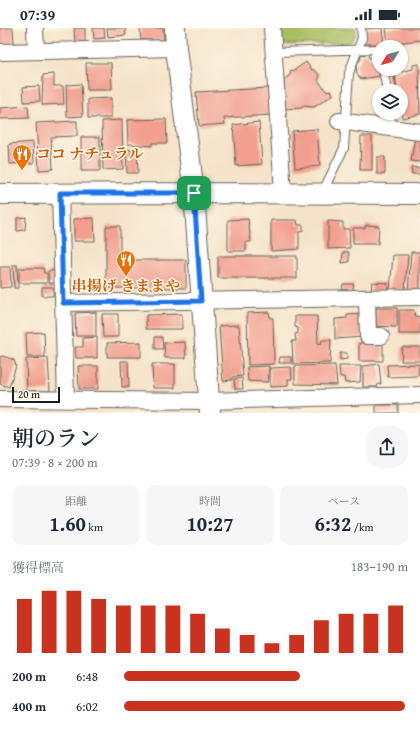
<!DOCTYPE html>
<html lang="ja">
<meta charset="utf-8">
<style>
body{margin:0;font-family:"Gentium Book Plus","Noto Serif JP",serif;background:#f6f6f7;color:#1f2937;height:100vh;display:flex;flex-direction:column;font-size:15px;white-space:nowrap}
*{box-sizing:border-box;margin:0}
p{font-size:13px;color:#747a83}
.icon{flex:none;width:22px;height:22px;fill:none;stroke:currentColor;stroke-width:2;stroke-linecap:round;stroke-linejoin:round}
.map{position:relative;height:385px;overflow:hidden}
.panel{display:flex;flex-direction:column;background:#fff;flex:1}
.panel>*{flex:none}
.needle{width:26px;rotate:233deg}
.controls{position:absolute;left:372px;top:12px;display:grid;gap:8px}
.controls a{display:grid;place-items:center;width:36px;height:36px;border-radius:50%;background:#fff;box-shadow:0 1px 3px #0004;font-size:20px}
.scale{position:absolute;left:12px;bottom:10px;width:48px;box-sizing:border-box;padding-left:4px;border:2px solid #1c1c1c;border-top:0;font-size:11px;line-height:14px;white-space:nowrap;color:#1c1c1c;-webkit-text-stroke:3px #fcf5e5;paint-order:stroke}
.pin{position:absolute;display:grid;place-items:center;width:34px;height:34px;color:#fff;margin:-17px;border-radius:8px;box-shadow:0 2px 6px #0006}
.round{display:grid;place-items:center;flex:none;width:42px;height:42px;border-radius:16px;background:#f6f6f7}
.summary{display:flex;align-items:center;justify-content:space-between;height:68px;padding:0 12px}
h1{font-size:22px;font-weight:600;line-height:30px}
.stats{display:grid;grid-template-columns:repeat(3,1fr);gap:6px;height:68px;padding:4px 12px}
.stats div{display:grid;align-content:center;border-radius:10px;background:#f6f6f7;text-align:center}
.stats b{font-size:20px;font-weight:600}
.stats small{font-size:11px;font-weight:400}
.stats p{font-size:11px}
.chart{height:112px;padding:8px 12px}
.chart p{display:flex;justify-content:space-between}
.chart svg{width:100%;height:72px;margin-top:4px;stroke:#c8321e;stroke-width:6}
ul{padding:0 12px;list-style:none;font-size:13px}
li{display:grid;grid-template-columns:64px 48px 1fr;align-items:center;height:30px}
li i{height:10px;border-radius:5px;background:#c8321e}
.status{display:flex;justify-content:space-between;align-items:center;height:28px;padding:0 20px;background:#fff;direction:ltr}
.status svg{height:11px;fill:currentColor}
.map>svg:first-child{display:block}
</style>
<div class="status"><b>07:39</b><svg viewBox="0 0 49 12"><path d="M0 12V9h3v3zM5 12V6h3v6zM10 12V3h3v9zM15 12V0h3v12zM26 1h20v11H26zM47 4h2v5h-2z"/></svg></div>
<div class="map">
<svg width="420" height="385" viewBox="0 0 420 385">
<rect width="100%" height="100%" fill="#fcf5e5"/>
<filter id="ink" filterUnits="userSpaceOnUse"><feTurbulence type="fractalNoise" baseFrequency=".025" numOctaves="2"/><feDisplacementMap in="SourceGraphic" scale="8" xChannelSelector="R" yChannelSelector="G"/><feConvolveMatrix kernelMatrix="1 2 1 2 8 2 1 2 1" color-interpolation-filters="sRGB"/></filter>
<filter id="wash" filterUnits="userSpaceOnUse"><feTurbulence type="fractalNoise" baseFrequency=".012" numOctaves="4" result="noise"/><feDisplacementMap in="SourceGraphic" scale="16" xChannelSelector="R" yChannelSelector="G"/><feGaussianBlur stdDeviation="0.9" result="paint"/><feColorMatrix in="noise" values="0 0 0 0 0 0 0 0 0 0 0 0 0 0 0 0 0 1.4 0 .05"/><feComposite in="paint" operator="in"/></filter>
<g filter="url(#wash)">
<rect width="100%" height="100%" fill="#f5e3c9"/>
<path fill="#a9be62" stroke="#626d3f" d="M281,0H356L355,8L350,15L283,17Z"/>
<g id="blocks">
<path fill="#f29f90" d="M0,0H13L14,16L0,17Z
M74,0H85V14H75Z
M93,0H104L105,10L94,11Z
M107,0H125L126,7L108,9Z
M140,0H163L164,12H141Z
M382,0L384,16H365V1Z
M386,0H420V12L388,16Z
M368,26L369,30L377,28L380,48L361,51L357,46L356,37L361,31L360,27Z
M306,34L312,42H315L320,48L318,52L326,63L331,62L333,67L314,79L303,78L302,80L284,81V52L290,47L291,42L293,43Z
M86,35H111L112,62H87Z
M419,36L420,86L402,90L401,63H397L395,45L413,41V37Z
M393,43L396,60H389L387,44Z
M54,46V58H63L64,76L42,77L43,47Z
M81,56L83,88L67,89L66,57Z
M39,58L40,73L24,74L23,59Z
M269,60L271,87L224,90L225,96L199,98L196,64Z
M111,70V90H88V71Z
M28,78L29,90L0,91V80Z
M166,91L167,115H152V118L128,116L127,92Z
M122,92L123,141L103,142L102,93Z
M77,93V108L51,109L53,141L39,142L36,95Z
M259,94L262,136L236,138L233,97Z
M317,101L320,138L295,140L292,103Z
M361,108H372V142H360Z
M81,109H100V143H81Z
M415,109H420V134L411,133Z
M33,114L34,135L10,136L9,116Z
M126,122H137L138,145H127Z
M377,129H385V146H377Z
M411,139L420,140L419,146H412Z
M26,189L25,202L17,203V190Z
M94,190L95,213H74V191Z
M248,191L251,214H246V223H228V192Z
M271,192H297L298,197H303V203L299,204V221L271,223Z
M328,193L343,194V201H349L350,220L328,221Z
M366,197L379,198L378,216H353V200H365Z
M106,198H120V232H186V260H106Z
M343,224H349V234L342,235Z
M411,224H420V263L408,264Z
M393,227H408L405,261L390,262Z
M218,228H297V250H218Z
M13,237H17L18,260H14Z
M0,239H10L11,259L0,260Z
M19,240H43L44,245H47V255H19Z
M56,242V255H49L48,243Z
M372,254L388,255L387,264L371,263Z
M343,256H354L352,265L342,263Z
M42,259H53V268H42Z
M376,280H397V299L376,298Z
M399,282H414L415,288L420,289V306H399Z
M96,284V308H76L75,285Z
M269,284L270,290H273L274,336L248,337L247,285Z
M102,286H118V309H103Z
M182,286V301H146V287Z
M362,286L363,309L335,311V291L347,290V287Z
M295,288H317L318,315L321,316L322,312H331L330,335L293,336L292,313H296L295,306L298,305V300L295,299Z
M239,297L243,348L232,349V352L223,353L219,298Z
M44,304L45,329H27L26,305Z
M97,309V330H76L75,319H83V310Z
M155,309H162L163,321H155Z
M141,314V329H107V315Z
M185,314L186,330H165L164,315Z
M359,315H383V333H359Z
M402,319H420V333H401Z
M340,325H347V331L340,332Z
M3,328L14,332L16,338L9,359L0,356V329Z
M280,329H291V335H279Z
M48,330L50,363H27L26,331Z
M121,333H128L129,359H122Z
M152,336H175V360H153Z
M379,336L381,356H378L377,359H363V338Z
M419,336L418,348L388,349L387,337Z
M335,337L337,357L295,356V338Z
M78,338H98V361H79Z
M269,338L268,354L248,353L247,339Z
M339,338H361L360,354L345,355L344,349H340Z
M291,339L292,351H288V358L270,359V340Z
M242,350L243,361H235L234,351Z
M376,377H398V385H376Z"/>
</g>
</g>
<g filter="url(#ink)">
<use href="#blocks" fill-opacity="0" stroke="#686259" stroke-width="1"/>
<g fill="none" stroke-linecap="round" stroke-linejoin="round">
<defs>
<path id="service" d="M274,24L379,21
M383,41L387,63
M390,85L392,100
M322,165L344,120L349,45L362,10L361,0"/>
<path id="minor" d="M35,0L36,23
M272,0L283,165
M0,24L176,20
M339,93L420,104
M60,165L66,372
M367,270L368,308H381
M63,275L420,269
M0,371L208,373L420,367"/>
<path id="tertiary" d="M175,0L176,20L194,165L210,385
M0,166L194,165L420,166"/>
</defs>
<use href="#service" stroke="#686259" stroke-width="10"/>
<use href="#minor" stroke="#686259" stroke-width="18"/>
<use href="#tertiary" stroke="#686259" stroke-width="22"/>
<use href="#service" stroke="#fff" stroke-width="8"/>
<use href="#minor" stroke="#fff" stroke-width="16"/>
<use href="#tertiary" stroke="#fff" stroke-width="20"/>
</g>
</g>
<g fill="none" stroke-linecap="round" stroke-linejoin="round" filter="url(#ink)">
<defs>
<path id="route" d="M60,165H194L201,273L63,275Z"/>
</defs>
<use href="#route" stroke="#fff" stroke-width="8"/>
<use href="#route" stroke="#1a73e8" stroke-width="5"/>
</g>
<defs>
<symbol id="restaurant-pin" viewBox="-11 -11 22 30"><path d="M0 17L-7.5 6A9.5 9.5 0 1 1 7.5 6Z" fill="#e8710a" stroke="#fcf5e5"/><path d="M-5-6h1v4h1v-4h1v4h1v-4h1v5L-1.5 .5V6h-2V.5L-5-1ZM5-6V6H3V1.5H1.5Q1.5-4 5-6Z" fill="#fff"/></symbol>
</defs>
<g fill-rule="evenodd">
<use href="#restaurant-pin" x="11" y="115" width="22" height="30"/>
<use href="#restaurant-pin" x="115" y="221" width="22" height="30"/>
</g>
<g text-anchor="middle" stroke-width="3" stroke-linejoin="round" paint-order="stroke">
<g font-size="15" font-weight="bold" fill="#c56008" stroke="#fcf5e5" text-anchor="start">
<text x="36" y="131">ココ ナチュラル</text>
<text x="126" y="263" text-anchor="middle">串揚げ きままや</text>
</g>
</g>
</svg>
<div class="controls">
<a><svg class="needle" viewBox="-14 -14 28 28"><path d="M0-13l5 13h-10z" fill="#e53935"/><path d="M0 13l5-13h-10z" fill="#747a83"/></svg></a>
<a><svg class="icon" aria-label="layers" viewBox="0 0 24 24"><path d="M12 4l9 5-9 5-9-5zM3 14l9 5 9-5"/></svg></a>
</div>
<div class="scale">20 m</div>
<div class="pin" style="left:194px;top:165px;background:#1e9e55"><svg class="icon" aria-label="arrive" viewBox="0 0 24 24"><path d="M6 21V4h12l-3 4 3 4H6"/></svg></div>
</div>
<section class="panel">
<div class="summary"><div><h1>朝のラン</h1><p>07:39 · 8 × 200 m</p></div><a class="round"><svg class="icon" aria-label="share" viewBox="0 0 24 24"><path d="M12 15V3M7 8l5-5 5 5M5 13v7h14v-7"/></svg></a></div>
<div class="stats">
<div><p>距離</p><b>1.60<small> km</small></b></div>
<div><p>時間</p><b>10:27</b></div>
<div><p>ペース</p><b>6:32<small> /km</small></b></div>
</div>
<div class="chart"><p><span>獲得標高</span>183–190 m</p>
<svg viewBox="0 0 160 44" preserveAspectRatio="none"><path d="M5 44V11M15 44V6M25 44V6M35 44V11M45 44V15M55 44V15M65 44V15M75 44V20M85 44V29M95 44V33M105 44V38M115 44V33M125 44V24M135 44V20M145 44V20M155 44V15"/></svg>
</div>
<ul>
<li><b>200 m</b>6:48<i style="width:62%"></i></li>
<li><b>400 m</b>6:02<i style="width:99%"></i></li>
</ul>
</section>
